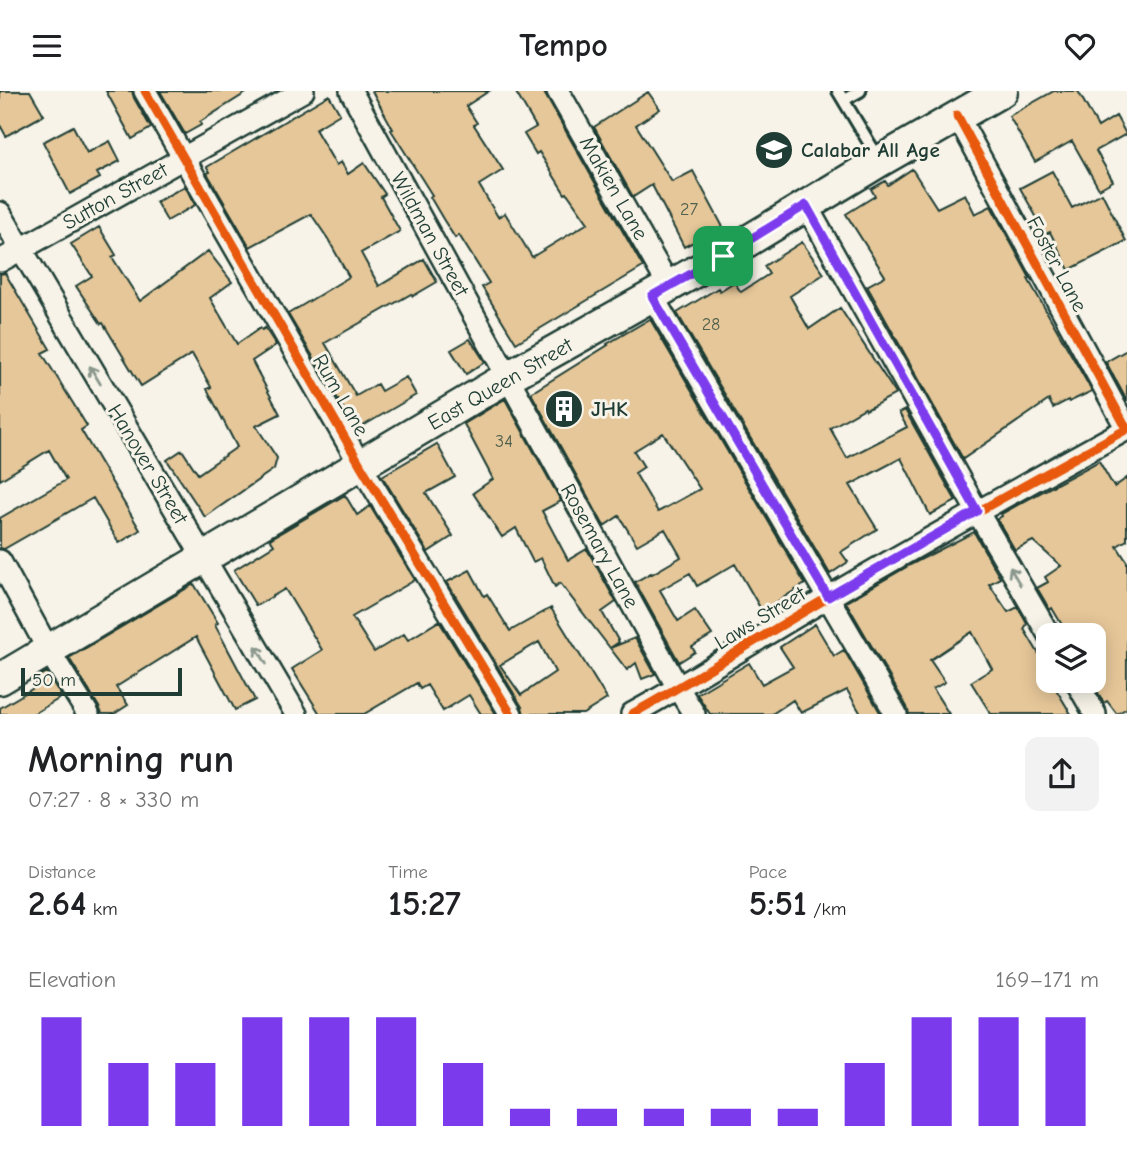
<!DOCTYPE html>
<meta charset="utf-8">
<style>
body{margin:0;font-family:"Comic Neue",sans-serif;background:#f2f2f2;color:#202124;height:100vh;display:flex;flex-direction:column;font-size:26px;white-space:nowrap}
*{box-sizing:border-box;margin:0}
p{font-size:23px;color:#757577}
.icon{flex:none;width:38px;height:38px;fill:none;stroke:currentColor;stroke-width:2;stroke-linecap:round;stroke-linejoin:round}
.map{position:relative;height:623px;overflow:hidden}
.side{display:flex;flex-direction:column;background:#fff;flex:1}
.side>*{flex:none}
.buttons{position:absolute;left:1036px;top:532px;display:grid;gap:14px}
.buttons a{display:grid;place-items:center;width:70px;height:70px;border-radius:14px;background:#fff;box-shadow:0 4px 18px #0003;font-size:35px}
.scale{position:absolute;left:21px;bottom:18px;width:161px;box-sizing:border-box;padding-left:7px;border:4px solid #1f3d34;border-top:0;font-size:19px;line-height:24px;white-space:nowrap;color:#1f3d34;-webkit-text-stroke:5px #f7f3e8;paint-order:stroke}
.pin{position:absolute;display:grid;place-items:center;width:60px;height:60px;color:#fff;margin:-30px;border-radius:14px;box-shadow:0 4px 10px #0006}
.round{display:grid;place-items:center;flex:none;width:74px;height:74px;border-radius:14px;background:#f2f2f2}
.overview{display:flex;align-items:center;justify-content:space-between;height:119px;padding:0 28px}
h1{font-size:38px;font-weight:600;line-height:52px}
.figures{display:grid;grid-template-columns:repeat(3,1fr);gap:10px;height:119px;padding:7px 28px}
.figures div{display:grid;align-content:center}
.figures b{font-size:35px;font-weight:600}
.figures small{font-size:19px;font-weight:400}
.figures p{font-size:19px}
.chart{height:196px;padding:14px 28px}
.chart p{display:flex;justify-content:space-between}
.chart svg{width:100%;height:126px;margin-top:7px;stroke:#7c3aed;stroke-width:6}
header{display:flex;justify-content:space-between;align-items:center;height:91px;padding:0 28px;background:#fff;font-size:32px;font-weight:600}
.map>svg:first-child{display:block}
</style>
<header><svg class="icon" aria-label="menu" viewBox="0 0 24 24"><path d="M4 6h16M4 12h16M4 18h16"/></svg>Tempo<svg class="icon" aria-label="heart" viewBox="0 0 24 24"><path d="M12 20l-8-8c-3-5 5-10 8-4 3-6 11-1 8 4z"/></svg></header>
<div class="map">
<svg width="1127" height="623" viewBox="0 0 1127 623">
<rect width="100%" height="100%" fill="#f7f3e8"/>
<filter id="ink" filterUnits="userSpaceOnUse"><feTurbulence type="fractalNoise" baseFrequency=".0143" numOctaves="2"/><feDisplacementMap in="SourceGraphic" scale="14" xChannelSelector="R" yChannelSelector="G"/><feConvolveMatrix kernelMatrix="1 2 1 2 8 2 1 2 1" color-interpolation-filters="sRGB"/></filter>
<g filter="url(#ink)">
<path fill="#e6c799" stroke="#1f3d34" stroke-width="2" fill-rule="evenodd" d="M0,0H30L44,24L6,45L0,34Z
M106,0H132L134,7L151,37L132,48Z
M160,0H249L200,31L201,34L185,43Z
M372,0H489L466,15L477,32L474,34L503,79L479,94L498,126L505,122L532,166L588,132L567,102L565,103L539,61L536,63L524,43L536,36L515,0H543L643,176L516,252L482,196L489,192L459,144L455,147L443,128L430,106L432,104L391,39L393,38Z
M1054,0H1078L1098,36L1116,25L1126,43L1096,60L1113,90L1099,98L1072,50L1035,71L1009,25Z
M648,1L660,18L636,34L672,91L693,80L723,136L684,156L652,94L633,106L594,36Z
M329,4L340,23L315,38L336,74L341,71L348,83L364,72L385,103L381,106L400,140L361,162L379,195L424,168L437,191L413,205L411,203L325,252L356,305L377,293L381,300L406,286L416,304L356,339L288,223L349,186L328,148L311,123L250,156L207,82L210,81L207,76Z
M73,35L87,62L110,50L120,70L97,82L100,87L70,103L43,51Z
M912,78L937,117L965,103L975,123L991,115L1030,187L1028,188L1092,300L1069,311L1068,309L1053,317L1049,309L963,368L867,195L885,185L846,123L875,105L871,98L885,90L888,94Z
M1052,80L1072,117L1102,102L1126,150L1069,179L1050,141L1046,143L1020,97Z
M185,95L195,114L167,130L156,111Z
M99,136L116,164L112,166L140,210L208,160L232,191L210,207L237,253L260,237L262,239L265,237L276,254L252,270L280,323L256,335L277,367L274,378L205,426L167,369L182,359L198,383L237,356L207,298L211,296L192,263L141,295L103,232L101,233L76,195L92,185L71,153Z
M802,151L824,183L790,205L809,238L840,217L896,303L866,319L865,317L830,337L847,367L907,336L899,322L905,319L956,410L930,424L901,367L850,394L877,438L841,461L848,471L830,483L677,222L718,197L720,200L734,191L741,201L769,183L764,175Z
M5,182L50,258L42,262L87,335L81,339L140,439L119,452L93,407L4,458L0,457V427L66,389L49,359L0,389V183Z
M650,228L805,493L762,520L735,473L697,495L690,482L660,499L678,530L695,519L712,544L692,556L695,561L679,571L635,491L651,482L652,483L681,466L665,438L637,454L619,425L604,435L531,302L608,254L607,253ZM663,342L700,398L658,421L635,382L644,376L634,360Z
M470,248L485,271L466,283L451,259Z
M1127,259V310L1106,271Z
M505,308L561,410L542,420L568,469L587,458L616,511L602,521L619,551L610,557L560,492L555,496L541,467L533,471L516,437L502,446L473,402L493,388L464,333Z
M437,353L455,386L426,402L453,445L428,461L382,385Z
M1099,370L1114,396L1127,387V449L1117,455L1127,471V617L1117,623L1107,610L1104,612L1094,595V544H1068L1052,517L1050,519L1037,497L1048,491L1045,486L1061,475L1033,450L1015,459L997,428L1002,425L1001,423Z
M345,404L357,424L370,415L415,489L352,526L374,561L404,543L408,549L439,530L496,623H481L469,604L443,620L427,594L420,598L417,592L364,623H320L292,578L322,559L285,498L256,515L234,479L274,454L270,448Z
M974,441L1000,487L989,493L1008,521L1018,516L1027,533L1024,538L1045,573L1042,576L1048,586V590H1051L1071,623H991L971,591L992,578L972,541L930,569L945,591L933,598L949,623H909L907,616L846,511L910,474Z
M470,479L484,505L487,503L510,540L551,517L607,608L583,623H524L522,616L447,491ZM539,551L555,581L521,604L500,574Z
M194,493L218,532L215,534L255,609L235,619L196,546L116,596L128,614L114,623H102L99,616L69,567Z
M815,533L834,565L844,559L881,623H861L847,599L801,622L793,609L772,623H710L697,603L749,572L762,593L793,576L780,556Z
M635,547L655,583L642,588L636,572L627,579L610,557Z
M46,581L62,606L33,623H0V617L37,595L33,589Z"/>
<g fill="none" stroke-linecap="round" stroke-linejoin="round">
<defs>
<path id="lane" d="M838,0L880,70
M844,9L860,0"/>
<path id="street" d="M145,0L361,375L511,623
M351,0L678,597L694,623
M558,0L669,195
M806,114L977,420L1049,544
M0,122L296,623
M0,170L303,0
M652,205L896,623
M0,470L49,560L88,623
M1076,590L1095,623
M632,623C699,586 763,544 829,506C927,448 1027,393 1127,338L957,24"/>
<path id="secondary" d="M0,588L508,286L723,165L880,70L1002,0"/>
</defs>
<use href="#lane" stroke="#1f3d34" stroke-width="16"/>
<use href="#street" stroke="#1f3d34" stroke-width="26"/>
<use href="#secondary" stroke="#1f3d34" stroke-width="35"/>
<use href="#lane" stroke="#f7f3e8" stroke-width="10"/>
<use href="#street" stroke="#f7f3e8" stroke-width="21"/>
<use href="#secondary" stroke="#f7f3e8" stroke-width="30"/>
<defs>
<path id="cycleway" d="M145,0L361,375L511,623
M632,623C699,586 763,544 829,506C927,448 1027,393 1127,338L957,24"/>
</defs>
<use href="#cycleway" stroke="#f7f3e8" stroke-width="13"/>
<use href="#cycleway" stroke="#e8590c" stroke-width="9"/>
</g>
<defs><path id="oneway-shaft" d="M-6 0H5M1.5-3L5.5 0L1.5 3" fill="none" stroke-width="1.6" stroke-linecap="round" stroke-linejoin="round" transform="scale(1.75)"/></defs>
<g stroke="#8b988e">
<use href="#oneway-shaft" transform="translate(95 284) rotate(-121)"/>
<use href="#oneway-shaft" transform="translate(1015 485) rotate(-120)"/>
<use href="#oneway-shaft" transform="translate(261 564) rotate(-121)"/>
</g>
</g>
<g fill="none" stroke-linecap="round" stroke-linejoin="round" filter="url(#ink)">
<defs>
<path id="route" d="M806,114L977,420L828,506L652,205L723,165Z"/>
</defs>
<use href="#route" stroke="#fff" stroke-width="14"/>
<use href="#route" stroke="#7c3aed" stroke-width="9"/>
</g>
<defs>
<symbol id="school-disc" viewBox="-11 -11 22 22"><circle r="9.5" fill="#1f3d34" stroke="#f7f3e8"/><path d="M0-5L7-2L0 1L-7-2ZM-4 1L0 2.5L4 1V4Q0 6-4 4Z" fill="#fff"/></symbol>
<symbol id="building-disc" viewBox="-11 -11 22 22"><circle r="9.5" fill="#1f3d34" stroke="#f7f3e8"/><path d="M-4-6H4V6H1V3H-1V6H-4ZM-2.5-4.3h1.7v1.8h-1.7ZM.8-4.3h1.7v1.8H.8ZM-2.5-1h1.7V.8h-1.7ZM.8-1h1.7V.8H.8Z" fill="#fff"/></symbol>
</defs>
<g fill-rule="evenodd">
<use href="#school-disc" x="752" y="37" width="44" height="44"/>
<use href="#building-disc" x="542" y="296" width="44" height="44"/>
</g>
<g text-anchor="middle" stroke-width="6" stroke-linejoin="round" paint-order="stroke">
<g font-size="18" fill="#51604d">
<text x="689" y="124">27</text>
<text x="711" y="239">28</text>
<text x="504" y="356">34</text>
</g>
<g font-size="21" font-weight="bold" fill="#1f3d34" stroke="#f7f3e8" text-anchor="start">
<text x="801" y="66">Calabar All Age</text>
<text x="591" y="325">JHK</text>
</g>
<g font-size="21" fill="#1f3d34" stroke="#f7f3e8">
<text transform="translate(614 97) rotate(60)" y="7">Makien Lane</text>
<text transform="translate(115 105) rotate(-29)" y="7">Sutton Street</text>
<text transform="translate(430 143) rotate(61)" y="7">Wildman Street</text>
<text transform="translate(1057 173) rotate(62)" y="7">Foster Lane</text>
<text transform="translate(500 293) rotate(-30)" y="7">East Queen Street</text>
<text transform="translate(341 304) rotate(60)" y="7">Rum Lane</text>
<text transform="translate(148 373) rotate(59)" y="7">Hanover Street</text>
<text transform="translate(600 455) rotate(61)" y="7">Rosemary Lane</text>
<text transform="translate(760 527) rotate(-31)" y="7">Laws Street</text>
</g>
</g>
</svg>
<div class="buttons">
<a><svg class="icon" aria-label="layers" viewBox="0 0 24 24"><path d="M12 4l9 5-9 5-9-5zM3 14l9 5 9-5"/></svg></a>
</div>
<div class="scale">50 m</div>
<div class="pin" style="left:723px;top:165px;background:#1e9e55"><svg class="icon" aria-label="arrive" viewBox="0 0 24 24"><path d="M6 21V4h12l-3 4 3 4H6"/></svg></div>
</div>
<section class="side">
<div class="overview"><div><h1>Morning run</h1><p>07:27 · 8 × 330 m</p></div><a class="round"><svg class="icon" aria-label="share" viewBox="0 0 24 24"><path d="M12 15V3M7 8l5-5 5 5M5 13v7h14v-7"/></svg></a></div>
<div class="figures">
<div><p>Distance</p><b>2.64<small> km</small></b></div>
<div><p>Time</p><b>15:27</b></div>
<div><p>Pace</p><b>5:51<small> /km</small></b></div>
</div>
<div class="chart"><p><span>Elevation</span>169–171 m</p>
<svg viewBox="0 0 160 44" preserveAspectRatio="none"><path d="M5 44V6M15 44V22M25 44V22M35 44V6M45 44V6M55 44V6M65 44V22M75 44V38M85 44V38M95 44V38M105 44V38M115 44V38M125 44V22M135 44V6M145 44V6M155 44V6"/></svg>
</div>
</section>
